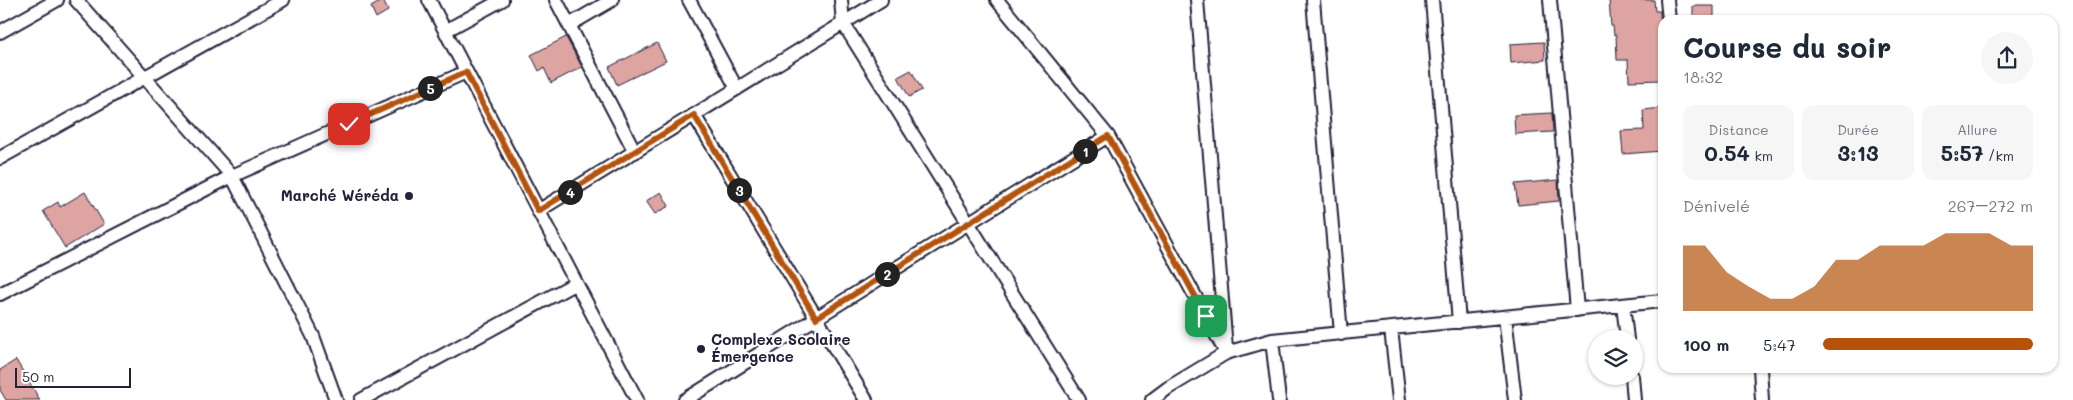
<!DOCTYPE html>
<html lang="fr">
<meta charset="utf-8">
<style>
body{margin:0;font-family:Mali,sans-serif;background:#f6f6f7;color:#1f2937;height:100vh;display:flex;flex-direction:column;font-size:19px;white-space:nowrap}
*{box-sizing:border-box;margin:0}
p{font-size:16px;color:#747a83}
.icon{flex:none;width:28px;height:28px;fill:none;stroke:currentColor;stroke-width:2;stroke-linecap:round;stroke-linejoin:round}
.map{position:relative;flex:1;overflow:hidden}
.details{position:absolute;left:1658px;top:15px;width:400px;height:358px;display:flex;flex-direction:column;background:#fff;border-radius:15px;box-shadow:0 1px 4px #0004}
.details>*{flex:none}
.controls{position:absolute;left:1588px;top:330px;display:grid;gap:10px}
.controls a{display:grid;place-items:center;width:55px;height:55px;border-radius:50%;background:#fff;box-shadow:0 1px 4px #0004;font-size:25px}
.scale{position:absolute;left:15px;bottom:12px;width:116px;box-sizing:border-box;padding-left:5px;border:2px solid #22223b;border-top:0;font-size:14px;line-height:18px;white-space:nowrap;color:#22223b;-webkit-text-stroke:4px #fff;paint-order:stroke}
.pin{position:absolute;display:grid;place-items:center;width:42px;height:42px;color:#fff;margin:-21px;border-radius:10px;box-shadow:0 2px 8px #0006}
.km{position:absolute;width:25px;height:25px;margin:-12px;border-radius:50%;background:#222;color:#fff;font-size:14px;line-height:25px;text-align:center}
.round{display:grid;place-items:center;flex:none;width:52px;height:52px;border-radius:26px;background:#f6f6f7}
.head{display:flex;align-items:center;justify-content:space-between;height:85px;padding:0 25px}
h1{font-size:28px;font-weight:700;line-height:38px}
.stats{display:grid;grid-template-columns:repeat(3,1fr);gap:8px;height:85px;padding:5px 25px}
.stats div{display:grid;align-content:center;border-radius:12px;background:#f6f6f7;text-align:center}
.stats b{font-size:21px;font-weight:700}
.stats small{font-size:14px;font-weight:400}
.stats p{font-size:14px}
.chart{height:140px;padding:10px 25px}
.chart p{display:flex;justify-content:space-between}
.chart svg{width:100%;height:90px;margin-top:5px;fill:#b45309;opacity:.7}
ul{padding:0 25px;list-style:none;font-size:16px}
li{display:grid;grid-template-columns:80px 60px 1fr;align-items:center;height:38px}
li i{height:12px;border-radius:6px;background:#b45309}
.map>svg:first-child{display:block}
</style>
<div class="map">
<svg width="2073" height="400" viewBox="0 0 2073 400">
<rect width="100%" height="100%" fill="#fff"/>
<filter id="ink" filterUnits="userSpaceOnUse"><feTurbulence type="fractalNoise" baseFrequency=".02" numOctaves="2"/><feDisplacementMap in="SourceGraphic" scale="10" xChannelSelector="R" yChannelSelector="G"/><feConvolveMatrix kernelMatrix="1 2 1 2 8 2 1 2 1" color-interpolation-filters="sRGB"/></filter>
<g filter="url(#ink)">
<path fill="#dea4a1" stroke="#22223b" d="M383,0L388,11L376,18L371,7Z
M1609,0H1654L1655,11H1660V13L1662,53V57H1661L1662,80L1629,81L1628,60H1617L1616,35H1614L1613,26H1611Z
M1693,6H1714V20H1693Z
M566,37L582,67L551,83L544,68L539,71L531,55Z
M1544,42L1545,60L1511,63L1510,44Z
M657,43L666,61L617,85L609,67Z
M911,70L922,90L909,97L898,77Z
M1662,108V151L1623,154L1621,131L1644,130L1643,110Z
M1552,113L1553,132L1515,134L1514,115Z
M1558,180L1559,201L1518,205L1515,184Z
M85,192L104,224L65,248L43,211L58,202L60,207Z
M661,192L669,206L655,214L646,201Z
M16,360L40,400H6L0,390V370Z"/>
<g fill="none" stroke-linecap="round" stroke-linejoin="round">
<defs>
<path id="street" d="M76,0L232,176L313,336L336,400
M429,0L637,400
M556,0L635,152
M689,0L737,89
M841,0L843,23L1079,400
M997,0L1108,136L1226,353
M1197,0L1226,348
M1313,0L1341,334
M1432,0L1459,322
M1550,0L1577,310
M1667,0L1669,20
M569,25L612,0
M445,31L502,0
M0,32L57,0
M694,115L866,400
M0,158L283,0
M538,211L881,0
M0,294L232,176L466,72
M1623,305L1627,339
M1505,317L1515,400
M1391,329L1399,400
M1272,340L1279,400
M1760,368L1762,400
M1632,376L1634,400
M361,400L576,283
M685,400L1108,136
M1152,400L1168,388L1226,353L1272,340L1662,301"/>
</defs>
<use href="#street" stroke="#22223b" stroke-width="16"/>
<use href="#street" stroke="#fff" stroke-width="12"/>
</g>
</g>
<g fill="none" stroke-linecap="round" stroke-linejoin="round" filter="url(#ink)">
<defs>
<path id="route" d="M349,124L466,72L538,211L694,115L816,318L1108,136L1206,316"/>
</defs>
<use href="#route" stroke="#fff" stroke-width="10"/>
<use href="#route" stroke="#b45309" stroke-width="6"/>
</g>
<g fill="#22223b" stroke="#fff" stroke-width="2">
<circle cx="409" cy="196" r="5"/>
<circle cx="701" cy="349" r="5"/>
</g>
<g text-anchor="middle" stroke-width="4" stroke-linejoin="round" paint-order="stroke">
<g font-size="15" font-weight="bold" fill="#22223b" stroke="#fff" text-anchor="end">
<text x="399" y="201">Marché Wéréda</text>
<text x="711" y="345" text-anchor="start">Complexe Scolaire<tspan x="711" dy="17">Émergence</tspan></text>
</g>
</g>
</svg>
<div class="controls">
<a><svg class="icon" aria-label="layers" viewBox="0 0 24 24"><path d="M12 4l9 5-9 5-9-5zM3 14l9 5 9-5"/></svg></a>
</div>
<div class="scale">50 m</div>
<div class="pin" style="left:1206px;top:316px;background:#1e9e55"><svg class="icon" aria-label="arrive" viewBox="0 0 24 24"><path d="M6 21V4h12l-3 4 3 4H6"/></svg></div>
<div class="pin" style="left:349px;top:124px;background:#d93025"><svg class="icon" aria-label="check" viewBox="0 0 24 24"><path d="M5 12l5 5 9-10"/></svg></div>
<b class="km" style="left:1085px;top:151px">1</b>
<b class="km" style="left:887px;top:274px">2</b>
<b class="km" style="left:739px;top:190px">3</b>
<b class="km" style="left:570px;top:192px">4</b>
<b class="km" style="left:430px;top:88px">5</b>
<section class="details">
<div class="head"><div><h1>Course du soir</h1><p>18:32</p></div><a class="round"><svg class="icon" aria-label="share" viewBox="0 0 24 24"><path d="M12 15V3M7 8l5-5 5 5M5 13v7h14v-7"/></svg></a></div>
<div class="stats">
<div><p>Distance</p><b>0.54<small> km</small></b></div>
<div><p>Durée</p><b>3:13</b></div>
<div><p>Allure</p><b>5:57<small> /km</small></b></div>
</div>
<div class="chart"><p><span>Dénivelé</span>267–272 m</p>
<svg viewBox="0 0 160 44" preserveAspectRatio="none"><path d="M0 44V12L10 12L20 25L30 32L40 38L50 38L60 32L70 19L80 19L90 12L100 12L110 12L120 6L130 6L140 6L150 12L160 12V44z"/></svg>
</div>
<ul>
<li><b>100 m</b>5:47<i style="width:100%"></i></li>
</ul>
</section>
</div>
